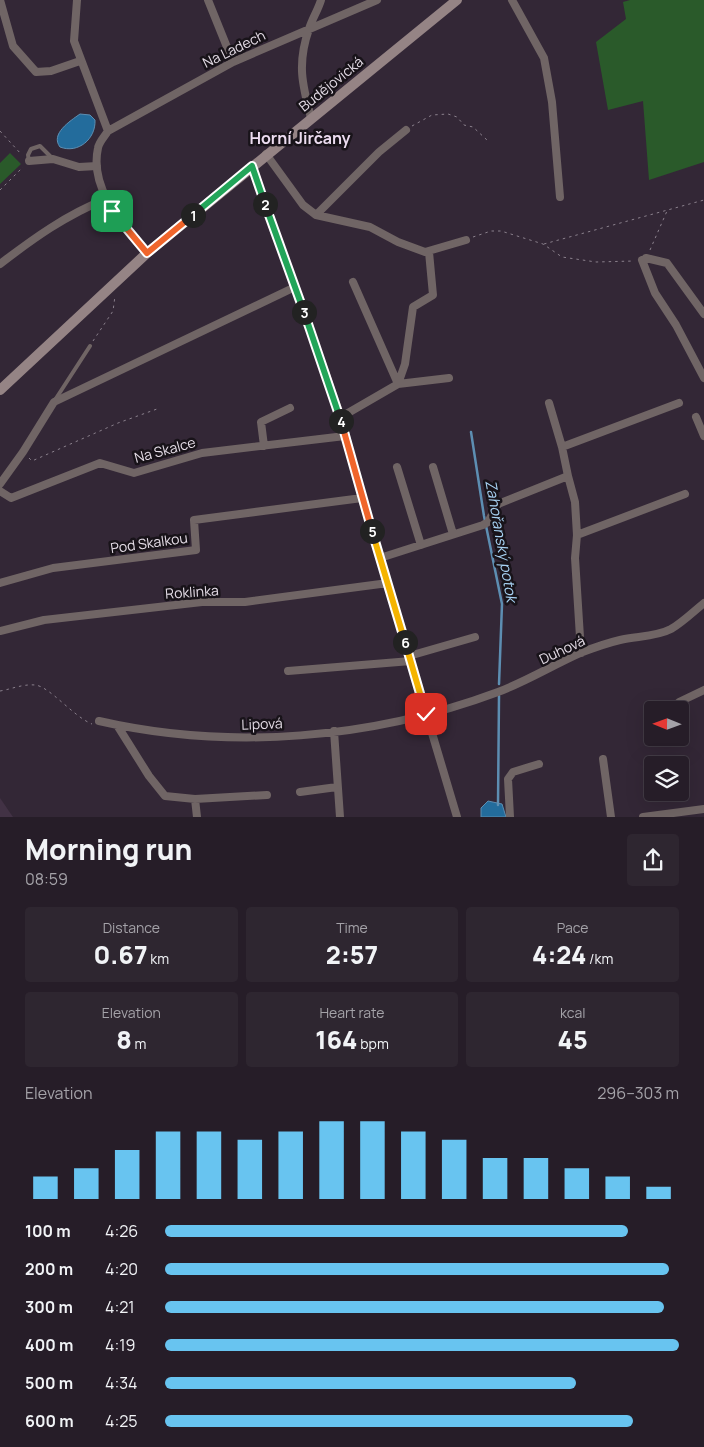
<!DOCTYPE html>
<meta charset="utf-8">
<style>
body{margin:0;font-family:Manrope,sans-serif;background:#2e2630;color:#f1f3f6;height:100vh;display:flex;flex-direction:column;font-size:19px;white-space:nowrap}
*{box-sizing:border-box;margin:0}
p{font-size:16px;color:#a4a2a8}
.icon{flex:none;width:28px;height:28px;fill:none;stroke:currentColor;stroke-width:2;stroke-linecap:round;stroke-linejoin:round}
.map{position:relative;height:817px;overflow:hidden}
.details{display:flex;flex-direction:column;background:#261d28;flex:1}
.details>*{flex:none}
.needle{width:32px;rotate:271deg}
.tools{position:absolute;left:644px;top:701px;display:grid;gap:10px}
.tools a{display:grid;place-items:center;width:45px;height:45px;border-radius:5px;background:#261d28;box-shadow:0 5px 20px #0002,0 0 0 1px #423b45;font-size:25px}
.pin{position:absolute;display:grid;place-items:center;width:42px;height:42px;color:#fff;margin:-21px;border-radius:10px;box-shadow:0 2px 8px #0006}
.km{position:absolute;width:25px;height:25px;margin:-12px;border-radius:50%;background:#222;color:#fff;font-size:14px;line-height:25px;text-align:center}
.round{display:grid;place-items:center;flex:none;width:52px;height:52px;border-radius:5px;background:#2e2630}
.overview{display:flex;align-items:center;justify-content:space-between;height:85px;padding:0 25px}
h1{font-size:28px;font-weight:800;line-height:38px}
.stats{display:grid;grid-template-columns:repeat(3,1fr);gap:8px;height:85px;padding:5px 25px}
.stats div{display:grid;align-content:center;border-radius:5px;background:#2e2630;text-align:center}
.stats b{font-size:25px;font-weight:800}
.stats small{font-size:14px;font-weight:400}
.stats p{font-size:14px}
.chart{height:140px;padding:10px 25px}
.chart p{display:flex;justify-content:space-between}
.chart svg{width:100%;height:90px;margin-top:5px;stroke:#68c4f0;stroke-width:6}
ul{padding:0 25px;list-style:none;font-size:16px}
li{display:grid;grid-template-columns:80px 60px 1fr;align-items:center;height:38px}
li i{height:12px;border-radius:6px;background:#68c4f0}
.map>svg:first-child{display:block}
</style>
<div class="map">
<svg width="704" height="817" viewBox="0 0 704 817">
<rect width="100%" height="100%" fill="#332736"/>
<path fill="#423245" d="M0,798L13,817H0Z"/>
<path fill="#2a5a2a" d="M630,0H704V162L649,180L643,101L608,110L596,42L626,19L623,2Z
M10,153L21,164L0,184V163Z"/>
<path fill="#236c9c" stroke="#5d8eb2" d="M80,114L90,115L95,120C96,139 78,154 60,147C50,134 70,121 80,114Z
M488,801L502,804L506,817H481V808Z"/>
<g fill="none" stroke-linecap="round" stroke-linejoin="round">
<path stroke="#5d8eb2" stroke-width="2.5" d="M471,432L484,516L502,604L499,684
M498,805L499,696"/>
<path stroke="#8a808c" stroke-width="1" stroke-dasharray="2.5 4" stroke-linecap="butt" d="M412,126L432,115L448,114L457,117L464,125L473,127L487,140
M0,131L21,154
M0,190L23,167
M473,237L491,231H501L543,244L562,257L596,262L634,261
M544,244L704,200
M650,250L667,211
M93,341L113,311L115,296
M29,458L32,461L118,423L157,409
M0,691C12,689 22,684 35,685C49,686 74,717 92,724"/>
<path stroke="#706565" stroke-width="4" d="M29,161L28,155L31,149L40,146L53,159
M55,400L90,346"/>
<path stroke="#706565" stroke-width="8" d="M0,0L13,46L36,72L51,71L80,61
M77,0L74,41L108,131
M208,0L233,62
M512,0L544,58L552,102L560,197
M311,118C302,84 297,63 309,29C312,19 318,10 321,0
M266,154L303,205L316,215L370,227L398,242L425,252L466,240
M29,161L53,159L79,167L97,166
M252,166L341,417L362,498L457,817
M316,215L379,152L406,130
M147,253C123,224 89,189 98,148C99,142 105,136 108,131L233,62L377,0
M646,258L667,263L704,314
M642,260L655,293L676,325L704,378
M0,264C34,238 66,215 106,199
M353,282L398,384
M398,384L405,364L413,307L433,295L429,252
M549,403L562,447
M341,417L398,384L449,378
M696,417L704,436
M264,446L261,422L290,408
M397,467L421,545
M433,467L453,534
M568,476L575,502L577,535L575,558L581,653
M0,484L23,452L54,402L295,287
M0,491L11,498L100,463L134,473L202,453L345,436
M577,535L685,494
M380,558L483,525L488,522L498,504L568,476L562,447L679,403
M0,583L53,568L196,550L194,520L362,498
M0,631L44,620L202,602H245L388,583
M409,656L475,637
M288,671L411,661
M679,702L704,690
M99,721C230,751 372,739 498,692C527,681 553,665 580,653C593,648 607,643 620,640C636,636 656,637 671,629C683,622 694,611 704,603
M117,725L149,776L165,796L195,799L267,795
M334,731L340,817
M603,759L611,817
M300,792L337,787
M195,799L197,817
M510,817L508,779L513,772L539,764
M643,817L704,809"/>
<path stroke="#958485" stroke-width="10" d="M0,390L147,253L457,0"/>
</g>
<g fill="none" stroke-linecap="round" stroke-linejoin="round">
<defs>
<path id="split-1" d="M112,211L147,253L193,215"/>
<path id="split-2" d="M193,215L252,166L265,204"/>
<path id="split-3" d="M265,204L304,312"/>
<path id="split-4" d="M304,312L341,421"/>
<path id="split-5" d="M341,421L372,531"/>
<path id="split-6" d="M372,531L405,642"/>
<path id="split-7" d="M405,642L426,714"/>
</defs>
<use href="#split-1" stroke="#fff" stroke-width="10"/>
<use href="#split-2" stroke="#fff" stroke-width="10"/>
<use href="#split-3" stroke="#fff" stroke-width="10"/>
<use href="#split-4" stroke="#fff" stroke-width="10"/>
<use href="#split-5" stroke="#fff" stroke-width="10"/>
<use href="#split-6" stroke="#fff" stroke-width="10"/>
<use href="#split-7" stroke="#fff" stroke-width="10"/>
<use href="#split-1" stroke="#f0652b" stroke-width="6"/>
<use href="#split-2" stroke="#22a559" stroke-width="6"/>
<use href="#split-3" stroke="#22a559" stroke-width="6"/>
<use href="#split-4" stroke="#22a559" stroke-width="6"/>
<use href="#split-5" stroke="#f0652b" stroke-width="6"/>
<use href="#split-6" stroke="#f5b400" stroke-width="6"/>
<use href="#split-7" stroke="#f5b400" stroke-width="6"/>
</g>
<g text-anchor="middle" stroke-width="5" stroke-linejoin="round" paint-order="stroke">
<g font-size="14" fill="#e5dde7" stroke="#181319">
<text transform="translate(234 49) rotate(-26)" y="5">Na Ladech</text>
<text transform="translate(331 84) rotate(-39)" y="5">Budějovická</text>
<text transform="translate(165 450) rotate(-15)" y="5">Na Skalce</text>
<text transform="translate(149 543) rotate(-8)" y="5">Pod Skalkou</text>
<text transform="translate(192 592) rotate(-4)" y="5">Roklinka</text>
<text transform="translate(562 650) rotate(-25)" y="5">Duhová</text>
<text transform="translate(262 724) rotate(-2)" y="5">Lipová</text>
</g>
<g font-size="15" font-style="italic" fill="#a7d1f2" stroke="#181319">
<text transform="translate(501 541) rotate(80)" y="5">Zahořanský potok</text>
</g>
<g font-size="16" font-weight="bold" fill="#ecdcf0" stroke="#181319">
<text x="300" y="144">Horní Jirčany</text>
</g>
</g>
</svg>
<div class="tools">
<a><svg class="needle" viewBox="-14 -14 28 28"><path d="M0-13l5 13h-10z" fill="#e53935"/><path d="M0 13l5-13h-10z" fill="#a4a2a8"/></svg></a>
<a><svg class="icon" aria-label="layers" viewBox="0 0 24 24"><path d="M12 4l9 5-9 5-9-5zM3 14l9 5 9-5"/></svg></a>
</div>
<div class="pin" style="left:112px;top:211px;background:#1e9e55"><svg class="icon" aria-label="arrive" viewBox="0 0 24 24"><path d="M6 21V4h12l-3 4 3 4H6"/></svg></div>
<div class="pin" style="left:426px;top:714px;background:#d93025"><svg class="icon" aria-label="check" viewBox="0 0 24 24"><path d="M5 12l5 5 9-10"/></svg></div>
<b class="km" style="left:193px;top:215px">1</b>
<b class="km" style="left:265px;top:204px">2</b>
<b class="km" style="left:304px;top:312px">3</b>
<b class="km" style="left:341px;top:421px">4</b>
<b class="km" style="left:372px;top:531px">5</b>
<b class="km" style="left:405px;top:642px">6</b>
</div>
<section class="details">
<div class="overview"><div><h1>Morning run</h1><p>08:59</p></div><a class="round"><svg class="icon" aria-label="share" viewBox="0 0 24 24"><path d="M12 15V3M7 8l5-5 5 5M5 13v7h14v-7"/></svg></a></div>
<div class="stats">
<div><p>Distance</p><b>0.67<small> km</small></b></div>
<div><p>Time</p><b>2:57</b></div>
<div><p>Pace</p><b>4:24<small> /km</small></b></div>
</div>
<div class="stats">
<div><p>Elevation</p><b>8<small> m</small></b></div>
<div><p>Heart rate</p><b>164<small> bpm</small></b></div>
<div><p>kcal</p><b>45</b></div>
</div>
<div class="chart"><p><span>Elevation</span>296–303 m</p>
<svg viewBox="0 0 160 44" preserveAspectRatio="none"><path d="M5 44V33M15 44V29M25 44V20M35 44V11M45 44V11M55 44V15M65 44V11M75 44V6M85 44V6M95 44V11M105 44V15M115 44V24M125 44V24M135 44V29M145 44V33M155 44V38"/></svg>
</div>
<ul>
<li><b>100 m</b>4:26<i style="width:90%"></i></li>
<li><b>200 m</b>4:20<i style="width:98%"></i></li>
<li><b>300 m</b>4:21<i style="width:97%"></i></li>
<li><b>400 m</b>4:19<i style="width:100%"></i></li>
<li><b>500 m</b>4:34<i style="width:80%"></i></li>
<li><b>600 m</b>4:25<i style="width:91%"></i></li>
</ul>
</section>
